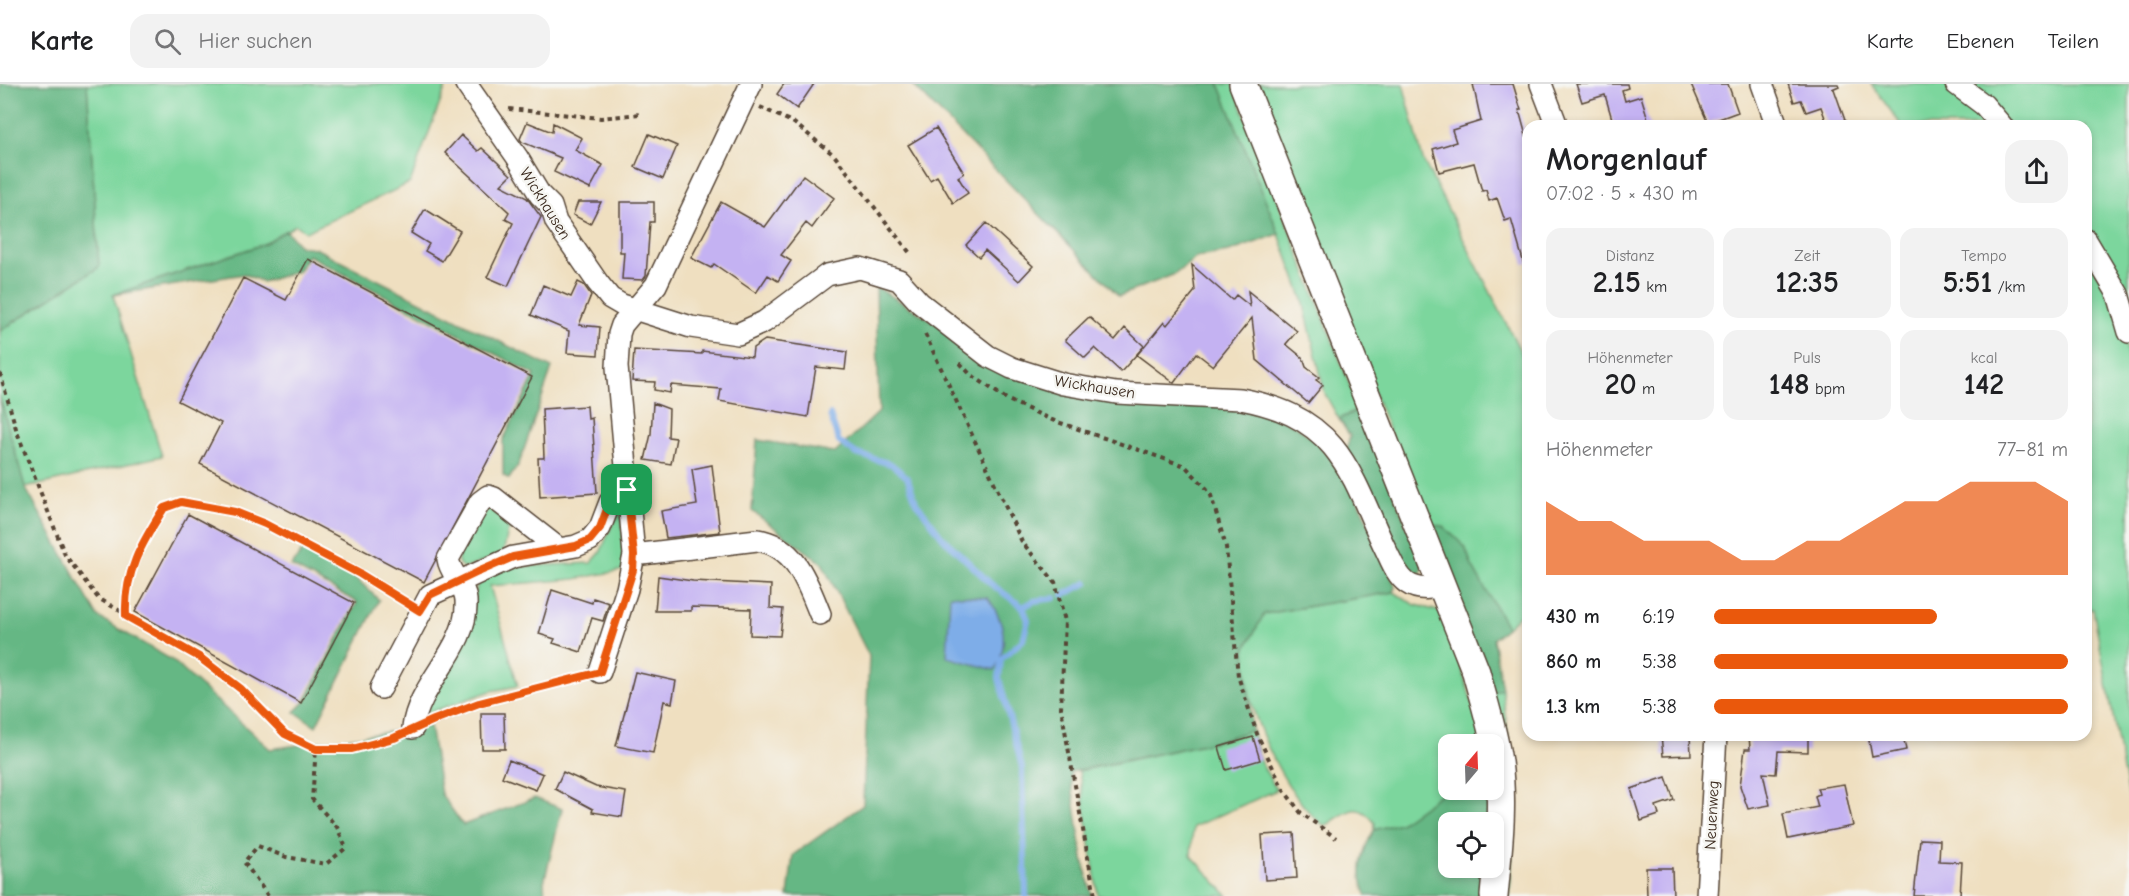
<!DOCTYPE html>
<html lang="de">
<meta charset="utf-8">
<style>
body{margin:0;font-family:"Comic Neue",sans-serif;background:#f2f2f2;color:#202124;height:100vh;display:flex;flex-direction:column;font-size:22px;white-space:nowrap}
*{box-sizing:border-box;margin:0}
p{font-size:20px;color:#757577}
.icon{flex:none;width:33px;height:33px;fill:none;stroke:currentColor;stroke-width:2;stroke-linecap:round;stroke-linejoin:round}
.map{position:relative;flex:1;overflow:hidden}
.drawer{position:absolute;left:1522px;top:36px;width:570px;height:621px;display:flex;flex-direction:column;background:#fff;border-radius:18px;box-shadow:0 3px 9px #0003}
.drawer>*{flex:none}
.needle{width:39px;rotate:19deg}
.fabs{position:absolute;left:1438px;top:650px;display:grid;gap:12px}
.fabs a{display:grid;place-items:center;width:66px;height:66px;border-radius:12px;background:#fff;box-shadow:0 3px 9px #0003;font-size:30px}
.pin{position:absolute;display:grid;place-items:center;width:51px;height:51px;color:#fff;margin:-26px;border-radius:12px;box-shadow:0 3px 9px #0006}
.round{display:grid;place-items:center;flex:none;width:63px;height:63px;border-radius:18px;background:#f2f2f2}
.summary{display:flex;align-items:center;justify-content:space-between;height:102px;padding:0 24px}
h1{font-size:33px;font-weight:700;line-height:45px}
.stats{display:grid;grid-template-columns:repeat(3,1fr);gap:9px;height:102px;padding:6px 24px}
.stats div{display:grid;align-content:center;border-radius:15px;background:#f2f2f2;text-align:center}
.stats b{font-size:30px;font-weight:700}
.stats small{font-size:16px;font-weight:400}
.stats p{font-size:16px}
.chart{height:168px;padding:12px 24px}
.chart p{display:flex;justify-content:space-between}
.chart svg{width:100%;height:108px;margin-top:6px;fill:#ea580c;opacity:.7}
ul{padding:0 24px;list-style:none;font-size:20px}
li{display:grid;grid-template-columns:96px 72px 1fr;align-items:center;height:45px}
li i{height:15px;border-radius:8px;background:#ea580c}
header{display:flex;align-items:center;gap:36px;box-sizing:border-box;height:84px;padding:0 30px;background:#fff;border-bottom:2px solid #e0e0e0}
header strong{font-size:28px}
nav{display:flex;gap:33px;margin-inline-start:auto;font-size:21px}
.search{width:420px;height:54px;background:#f2f2f2;display:flex;align-items:center;gap:15px;box-sizing:border-box;padding:0 21px;border-radius:18px;color:#757577;font-size:22px}
.map>svg:first-child{display:block}
</style>
<header>
<strong>Karte</strong>
<div class="search"><svg class="icon" aria-label="search" viewBox="0 0 24 24"><circle cx="10" cy="10" r="6"/><path d="M15 15l6 6"/></svg>Hier suchen</div>
<nav><a>Karte</a><a>Ebenen</a><a>Teilen</a></nav>
</header>
<div class="map">
<svg width="2129" height="812" viewBox="0 0 2129 812">
<rect width="100%" height="100%" fill="#f6f6f2"/>
<filter id="ink" filterUnits="userSpaceOnUse"><feTurbulence type="fractalNoise" baseFrequency=".0167" numOctaves="2"/><feDisplacementMap in="SourceGraphic" scale="12" xChannelSelector="R" yChannelSelector="G"/><feConvolveMatrix kernelMatrix="1 2 1 2 8 2 1 2 1" color-interpolation-filters="sRGB"/></filter>
<filter id="wash" filterUnits="userSpaceOnUse"><feTurbulence type="fractalNoise" baseFrequency=".008" numOctaves="4" result="noise"/><feDisplacementMap in="SourceGraphic" scale="24" xChannelSelector="R" yChannelSelector="G"/><feGaussianBlur stdDeviation="1.35" result="paint"/><feColorMatrix in="noise" values="0 0 0 0 0 0 0 0 0 0 0 0 0 0 0 0 0 1.4 0 .05"/><feComposite in="paint" operator="in"/></filter>
<g filter="url(#wash)">
<rect width="100%" height="100%" fill="#efdfc0"/>
<path fill="#7cd69d" stroke="#5c805e" stroke-width="1.5" d="M87,0H447L410,99L306,148L296,141L264,160L113,211L162,372L25,404L0,314V247L99,183Z
M1219,0H1233L1359,325L1339,335L1325,310L1303,216L1279,150Z
M1251,0H1403L1423,76L1528,282V523L1507,543L1472,482L1465,463L1426,440Z
M1871,0H1946L1996,42H1902Z
M1966,0H2129V222L2087,148L2086,42H2008Z
M2086,165L2123,242L2129,283V718L2093,525L2087,526Z
M488,424L513,442L508,447L503,470L464,485L458,479V467Z
M618,427H621L625,486L575,495L490,502L518,602L491,607L425,630L469,540L477,501L487,492L509,483L591,479L600,469Z
M1394,508L1413,520L1441,528L1447,538L1485,660H1449V704L1400,739L1374,746L1375,739C1356,713 1344,731 1325,742C1285,716 1239,615 1245,567C1247,555 1258,540 1264,530Z
M1502,605L1513,690L1514,743L1510,812H1503L1490,609Z
M1252,646L1261,679L1277,706L1193,743L1191,771L1228,812H1098L1079,687L1218,657Z"/>
<path fill="#65b784" stroke="#507051" stroke-width="1.5" d="M0,0H87L99,183L0,247Z
M912,0H1219L1279,150L1229,168L1197,173L1175,190L1119,212Z
M286,146L300,162L315,164L552,284L519,380L509,395L503,391V356L535,291L308,171L298,187L263,198L244,190L113,211L264,160Z
M876,203L941,242L1012,290L1240,325C1260,329 1284,333 1301,346C1352,380 1371,450 1396,503L1394,508L1264,530L1245,566L1252,646L1218,657L1070,688L1083,775L1092,812H788L793,771L863,721L869,572L822,479L752,427L757,356L835,369L879,328Z
M0,314L25,403L98,533L172,576L270,665L430,642L441,710L463,741L535,714L562,725L544,798L545,812H0Z
M1359,325L1423,481L1421,489C1413,493 1408,487 1402,482L1346,368L1350,352L1339,335Z
M1426,440L1443,442L1465,463L1472,482L1507,543L1493,555L1502,605L1490,609Z
M304,465L356,494L379,516L316,642L295,628L304,619L357,518L291,482Z
M1449,704L1490,705L1491,738H1449V783H1487L1485,812H1367C1355,789 1362,767 1374,746L1400,739Z"/>
<path fill="#7eade8" stroke="#5c6c83" stroke-width="1.5" d="M950,511L988,514C1005,538 1009,559 995,586L947,573Z"/>
<g fill="none" stroke-linecap="round" stroke-linejoin="round">
<path stroke="#7eade8" stroke-width="6" d="M830,331L839,358L857,370L891,380L907,393L916,418L943,454L991,500L1023,523L1028,536L1023,556L1001,575L999,594L1022,683L1026,812
M1063,511L1087,499
M1023,523L1034,517L1055,514"/>
</g>
<g id="blocks">
<path fill="#c4b2f2" d="M784,0H814L797,25L777,10Z
M1473,0H1513L1521,26H1519L1528,59V179L1524,180L1511,135L1505,137L1497,114L1489,117L1486,106L1482,107L1474,79L1439,88L1433,65L1456,58L1452,46L1481,37Z
M1576,0H1627L1628,4L1622,6L1625,17L1641,12L1650,42H1614L1605,11L1582,18Z
M1691,0H1728L1738,28L1708,39Z
M1788,0H1838L1839,2L1832,5H1834L1847,42H1828L1821,23L1806,28L1801,16L1794,18Z
M527,38L552,48L553,39L582,54L575,66L603,81L590,105L554,88L561,74L522,58L520,55Z
M936,44L964,89L958,93L968,109L953,119L937,92L930,96L908,61Z
M649,50L677,62L663,95L635,83Z
M461,51L478,67L482,64L511,91L501,101L527,114L541,133L508,202L487,193L513,139L505,135L509,128L445,69Z
M803,91L834,114L812,144L806,139L781,171L791,177L778,197L768,191L756,209L714,180L711,184L691,174L721,118L765,143Z
M578,118H601L590,140L573,131Z
M620,118H654V138H650L646,192L643,196L622,195L624,168H620Z
M425,125L460,147L442,177L425,167L429,160L411,149Z
M986,139L1033,182L1019,197L985,166L979,173L966,161Z
M308,175L532,293L424,498L200,380L221,339L178,317L243,194L286,216Z
M1192,181L1232,216L1236,211L1250,222L1248,207L1297,247L1286,260L1303,274L1306,283L1319,293L1316,296L1323,301L1308,319L1257,276L1252,234L1213,282L1196,269L1174,299L1137,271L1164,238L1167,241L1195,207Z
M578,198L584,201L591,211L579,241L600,243L598,271L567,269L569,247L531,231L543,201L571,213Z
M1089,233L1115,256L1125,244L1144,262L1121,288L1095,264L1085,274L1065,256Z
M765,256L847,268L845,286L816,283L808,333L719,317L721,305L671,301L670,309L654,306L655,298L632,297L634,266L702,270V267L752,273L753,264Z
M653,319L669,325L668,353L676,354L671,380L645,376L651,350Z
M587,322L588,335L592,334L597,409L540,413L538,374H544L542,325Z
M712,381L720,448L666,454L661,427L697,421L692,385Z
M188,430L354,519L301,619L135,528Z
M658,492L693,497L771,501L770,524L783,525L780,552L750,551L751,525L691,523V527H655Z
M552,506L592,519L593,514L609,519L603,537L592,534L581,568L553,559L555,555L539,550Z
M635,588L676,597L672,619L664,617L653,669L616,662Z
M481,629H504L505,665H482Z
M1661,651H1690L1691,671L1663,672Z
M1749,651H1808V668L1778,667L1776,690L1763,689L1770,721L1748,725L1740,702L1745,665H1750Z
M1868,651H1903L1906,666L1872,673Z
M1253,653L1260,676L1226,686L1219,663Z
M509,676L543,690L536,706L502,693Z
M563,688L596,703L626,708L622,733L592,728L593,725L555,705Z
M1666,693L1674,716L1656,722L1659,731L1641,737L1631,705Z
M1844,700L1853,742L1788,755L1783,730L1818,723L1815,712L1819,710L1817,704Z
M1294,749L1297,794L1265,796L1262,751Z
M1920,755L1940,756L1939,777L1962,778L1960,812H1914Z
M1646,784H1672L1673,812H1647Z"/>
</g>
</g>
<g filter="url(#ink)">
<use href="#blocks" fill-opacity="0" stroke="#564536" stroke-width="1.5"/>
<g fill="none" stroke-linecap="round" stroke-linejoin="round">
<defs>
<path id="minor" d="M466,0L517,73L540,111L551,122L556,138L598,199L610,214L622,221L691,243L738,250L764,238L827,191L860,184L899,196L920,219L988,272L1012,284L1063,300L1116,309L1241,315C1277,322 1309,334 1333,363C1356,391 1369,431 1385,464C1391,476 1396,491 1407,499C1417,506 1431,505 1442,502
M1541,0L1557,42
M1762,0L1777,42
M1956,0L1984,21L2002,42
M2086,156L2118,210L2129,248
M634,471L757,456C795,461 807,498 820,530
M600,588L627,505L634,471L617,283L619,250L622,241L656,201L751,0
M381,604L430,511L513,473L576,462L590,456L600,444L610,418L627,406
M413,644C418,599 469,564 466,516C465,500 450,490 448,475L480,418L488,412L494,414L558,464
M1707,812L1716,651"/>
<path id="major" d="M1243,0L1476,588C1484,618 1494,648 1498,678C1504,723 1498,767 1494,812"/>
</defs>
<use href="#minor" stroke="#564536" stroke-width="24"/>
<use href="#major" stroke="#564536" stroke-width="30"/>
<path stroke="#564536" stroke-width="4" stroke-dasharray="4.5 4.5" stroke-linecap="butt" d="M760,23L794,39L834,71L910,169
M509,25L601,34L640,30
M925,250L1022,458L1055,498L1065,537L1061,624L1095,812
M960,279L970,290L1008,316L1052,336L1185,382L1210,408L1226,463L1238,592L1257,650L1283,705L1301,729L1336,754
M0,289L17,348L65,471L98,514L199,573L241,605L285,650L316,665H352L396,653
M126,532C124,489 141,460 164,424L181,418L235,428L360,490L404,517
M435,635L479,619L580,592
M268,812L244,778L258,762L286,773L326,780L346,764L337,743L312,715L316,665"/>
<use href="#minor" stroke="#fff" stroke-width="21"/>
<use href="#major" stroke="#fff" stroke-width="27"/>
</g>
</g>
<g fill="none" stroke-linecap="round" stroke-linejoin="round" filter="url(#ink)">
<defs>
<path id="route" d="M627,406L634,471L633,486L600,588L479,619L434,636L394,654L352,665H316L285,650L241,605L199,573L126,532C124,489 141,460 164,424L181,418L235,428L265,440L360,490L420,527L430,511L478,488L513,473L576,462L590,456L600,444L610,417Z"/>
</defs>
<use href="#route" stroke="#fff" stroke-width="12"/>
<use href="#route" stroke="#ea580c" stroke-width="8"/>
</g>
<g text-anchor="middle" stroke-width="5" stroke-linejoin="round" paint-order="stroke">
<g font-size="16" fill="#3b2a1e" stroke="#f6f6f2">
<text transform="translate(546 119) rotate(58)" y="6">Wickhausen</text>
<text transform="translate(1095 302) rotate(9)" y="6">Wickhausen</text>
<text transform="translate(1711 731) rotate(-87)" y="6">Neuenweg</text>
</g>
</g>
</svg>
<div class="fabs">
<a><svg class="needle" viewBox="-14 -14 28 28"><path d="M0-13l5 13h-10z" fill="#e53935"/><path d="M0 13l5-13h-10z" fill="#757577"/></svg></a>
<a><svg class="icon" aria-label="locate" viewBox="0 0 24 24"><circle cx="12" cy="12" r="6"/><path d="M12 2v4M12 18v4M2 12h4M18 12h4"/></svg></a>
</div>
<div class="pin" style="left:627px;top:406px;background:#1e9e55"><svg class="icon" aria-label="arrive" viewBox="0 0 24 24"><path d="M6 21V4h12l-3 4 3 4H6"/></svg></div>
<section class="drawer">
<div class="summary"><div><h1>Morgenlauf</h1><p>07:02 · 5 × 430 m</p></div><a class="round"><svg class="icon" aria-label="share" viewBox="0 0 24 24"><path d="M12 15V3M7 8l5-5 5 5M5 13v7h14v-7"/></svg></a></div>
<div class="stats">
<div><p>Distanz</p><b>2.15<small> km</small></b></div>
<div><p>Zeit</p><b>12:35</b></div>
<div><p>Tempo</p><b>5:51<small> /km</small></b></div>
</div>
<div class="stats">
<div><p>Höhenmeter</p><b>20<small> m</small></b></div>
<div><p>Puls</p><b>148<small> bpm</small></b></div>
<div><p>kcal</p><b>142</b></div>
</div>
<div class="chart"><p><span>Höhenmeter</span>77–81 m</p>
<svg viewBox="0 0 160 44" preserveAspectRatio="none"><path d="M0 44V14L10 22L20 22L30 30L40 30L50 30L60 38L70 38L80 30L90 30L100 22L110 14L120 14L130 6L140 6L150 6L160 14V44z"/></svg>
</div>
<ul>
<li><b>430 m</b>6:19<i style="width:63%"></i></li>
<li><b>860 m</b>5:38<i style="width:100%"></i></li>
<li><b>1.3 km</b>5:38<i style="width:100%"></i></li>
</ul>
</section>
</div>
